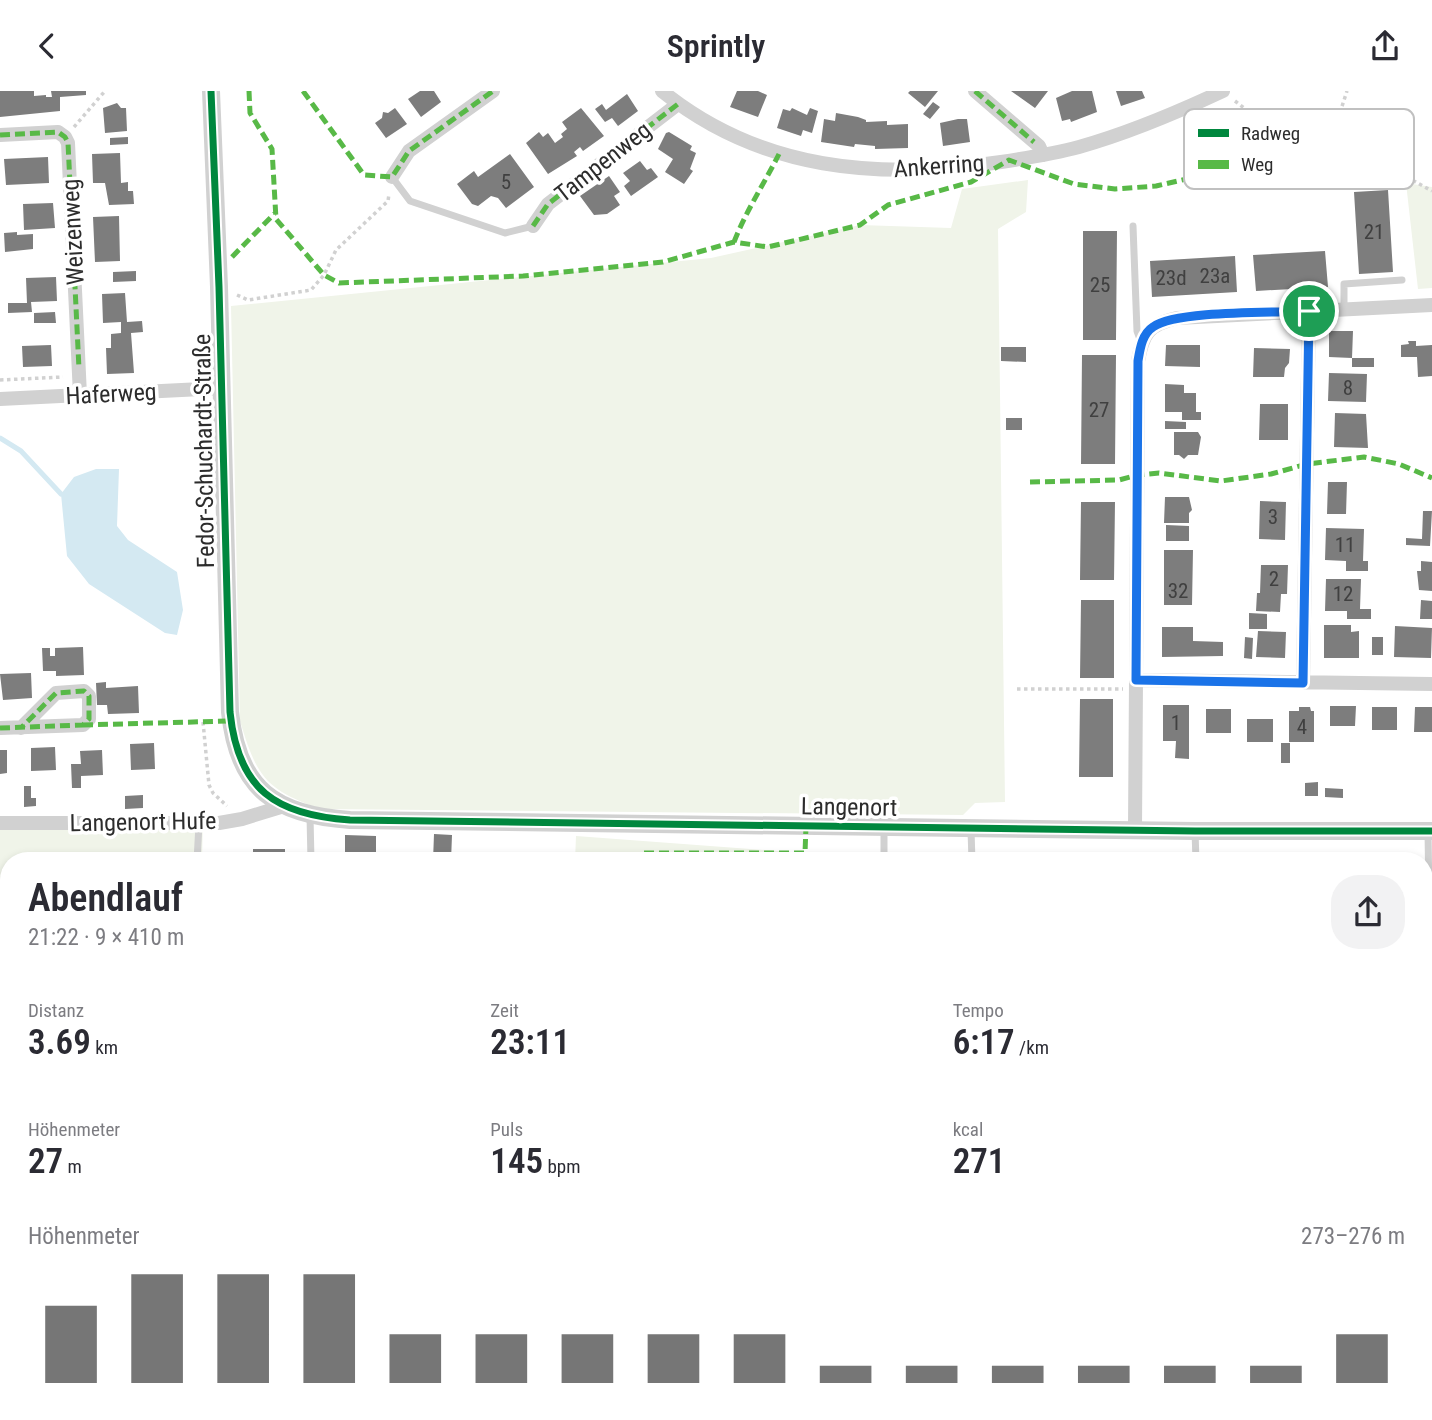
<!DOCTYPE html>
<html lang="de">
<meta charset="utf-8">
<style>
body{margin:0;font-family:"Roboto Condensed",sans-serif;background:#f2f2f3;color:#2b2b33;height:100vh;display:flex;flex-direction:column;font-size:26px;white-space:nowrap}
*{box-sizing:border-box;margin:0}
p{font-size:23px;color:#7c7c81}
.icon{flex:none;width:38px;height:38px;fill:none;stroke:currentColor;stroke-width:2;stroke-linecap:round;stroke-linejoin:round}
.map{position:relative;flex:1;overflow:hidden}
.drawer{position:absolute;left:0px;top:761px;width:1433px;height:569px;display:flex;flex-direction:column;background:#fff;border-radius:28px 28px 0 0;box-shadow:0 4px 10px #0003}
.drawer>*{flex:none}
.pin{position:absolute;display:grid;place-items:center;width:60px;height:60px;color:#fff;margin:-30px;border:4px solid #fff;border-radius:50%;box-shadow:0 2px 7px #0007}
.round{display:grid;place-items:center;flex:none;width:74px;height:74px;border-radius:28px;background:#f2f2f3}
.headline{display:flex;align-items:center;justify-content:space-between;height:119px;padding:0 28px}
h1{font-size:38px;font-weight:600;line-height:52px}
.figures{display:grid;grid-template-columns:repeat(3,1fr);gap:10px;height:119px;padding:7px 28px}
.figures div{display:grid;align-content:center}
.figures b{font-size:35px;font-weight:600}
.figures small{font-size:19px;font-weight:400}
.figures p{font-size:19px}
.chart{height:196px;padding:14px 28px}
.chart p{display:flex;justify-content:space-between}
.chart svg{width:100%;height:126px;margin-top:7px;stroke:#767676;stroke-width:6}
header{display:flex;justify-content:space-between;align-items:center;height:91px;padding:0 28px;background:#fff;font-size:32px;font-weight:600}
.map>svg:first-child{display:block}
</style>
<header><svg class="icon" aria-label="back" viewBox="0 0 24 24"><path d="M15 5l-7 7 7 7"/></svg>Sprintly<svg class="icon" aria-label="share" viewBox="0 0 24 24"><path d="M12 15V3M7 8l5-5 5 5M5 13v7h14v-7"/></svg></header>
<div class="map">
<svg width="1432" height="1329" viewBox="0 0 1432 1329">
<rect width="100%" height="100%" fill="#fff"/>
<path fill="#f0f4e9" d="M1028,89L1026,121L998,138L1005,711L975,712L963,724L320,718C265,698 257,686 240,630L231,215L711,167L860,134L951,137L962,98Z
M1406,92L1432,96V197L1418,198Z
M0,727H203L202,770H9V970L0,968Z
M576,745L805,762L806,770H575Z
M1424,971H1432V1329H9L10,1321H1424Z"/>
<path fill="#d4e9f2" d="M96,378H119L117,435L128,449L177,481L183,519L177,544L165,542L89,493L67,465L61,403L74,386Z
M1248,1321H1397L1399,1329H1251Z"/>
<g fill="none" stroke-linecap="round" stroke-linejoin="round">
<path stroke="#d4e9f2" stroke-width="5" d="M0,347L21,360L61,403"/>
</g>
<path fill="#7d7d7d" d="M0,0H34V5L46,4V6H52L51,0H86V4L60,6V20L0,26Z
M420,0H434L441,11L421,26L408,8Z
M737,0H758L767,4L758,26L730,16Z
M910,0H938L925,16L908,2Z
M1011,0H1048L1035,17Z
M1072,0H1092L1097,21L1071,31L1070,28L1062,30L1056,7Z
M1116,0H1142L1145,7L1121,15Z
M627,3L638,20L618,35L612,27L605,31L595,18L602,13L606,19Z
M933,11L940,16L930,28L923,23Z
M117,12L121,17H126L127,40L105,42L103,17Z
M395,17L407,33L386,47L375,32L382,27L383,21L388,22Z
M581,17L604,45L583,60L580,56L574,61L577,65L548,83L526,52L539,41L543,46L548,42L555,52L563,46L561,43L567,38L562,31Z
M792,17L807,24L810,17L818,20L812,42L803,39L801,45L777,37L783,18L790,20Z
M836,22L858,26L866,29V31L887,30V34L908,33V57L875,58V55L855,53L854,56L821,51L824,28L835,30Z
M958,28H967L970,51L943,55L940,32Z
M669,41L692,55L690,59L696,62L690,78L693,80L684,93L665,81L673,68L658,58L666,42Z
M128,46V53L110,54V47Z
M120,62L121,92L128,91V100H133L134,113L109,114L105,92H93L92,63Z
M510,63L534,96L506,117L498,107L491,105L478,115L472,113L457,93L474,80L478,86Z
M48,66L49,92L6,94L4,68Z
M640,70L647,79L651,77L658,86L631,105L624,95L630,90L623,82Z
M609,85L620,101L614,105L620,114L607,123L594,124L580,105Z
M1388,99L1393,181L1359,183L1354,101Z
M53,112L55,137L24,139L23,113Z
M119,125L120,170L95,171L93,126Z
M1083,140H1117L1116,249H1083Z
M17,141V144L33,143V158L5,161L4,142Z
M1325,160L1328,196L1256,200L1253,164Z
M1235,165L1237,201L1152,206L1150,170Z
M136,180V190L113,191V181Z
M56,186L57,210L31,211L32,221L8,222V212H27L26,187Z
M125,202L127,231L142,230L143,241L131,242L134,282L107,283L106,257H111V243L121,242V231L103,232L102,203Z
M55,221L56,232H34V222Z
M1329,240H1353L1352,267L1329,266Z
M1408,250H1416V255L1432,254V285L1418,286L1417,266H1401V254L1409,253Z
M51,254L52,275L23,276L22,255Z
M1166,254H1200V276L1165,275Z
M1001,256H1026V271L1001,270Z
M1254,257L1290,258L1289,272L1285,277L1284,286H1253Z
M1082,264H1116L1115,373H1081Z
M1352,267H1374V276H1352Z
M1329,282L1367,283L1366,311L1328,310Z
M1165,293L1184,294V302H1196V321H1201V329H1182V321H1165Z
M1260,313H1288V349H1259Z
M1335,322L1366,323L1368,357L1334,356Z
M1006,327H1022V339H1006Z
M1165,330L1186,331V338H1165Z
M1174,341H1198L1201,346L1198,364H1188L1184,368L1179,364H1174Z
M1328,391H1347L1346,423H1327Z
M1165,406H1189L1192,419L1189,422V432H1164Z
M1260,410L1286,411L1285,449L1259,448Z
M1081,411H1115L1114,489H1080Z
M1423,420H1432L1430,455L1406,454V447L1422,448Z
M1166,434L1189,435V450H1166Z
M1326,437L1364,438L1363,470H1368V480H1346V470L1325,469Z
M1164,459H1193L1192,514H1164Z
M1421,470L1432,471V500L1419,499L1417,480H1421Z
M1261,474H1288L1287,503H1281L1280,521L1256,520L1257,502H1260Z
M1326,488H1361L1360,518H1371V528H1347V520H1325Z
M1081,509H1114V587H1080Z
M1421,509L1432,510V528H1420Z
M1249,522L1267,523V538H1249Z
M1324,534H1351V541L1359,540V567H1324Z
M1395,535L1432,537L1431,567L1394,566Z
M1162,536H1193V550L1223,551V565L1162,566Z
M1258,540L1286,541L1285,567L1256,566Z
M1245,546L1253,547L1252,568L1244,567Z
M1372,546H1383V564H1372Z
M83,556L84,584L56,585V580H43L42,557H50V565H55V557Z
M31,582L32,607L3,609L0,583Z
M106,591V597L138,595L139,622L108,623L107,614H97L96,592Z
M1080,608H1113V686H1079Z
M1163,614H1189V668L1175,667L1176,650H1163Z
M1330,615H1356L1355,635H1330Z
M1299,616H1310L1311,620H1314V651H1289V620H1299Z
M1372,616H1397V639H1372Z
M1415,616H1432V641H1414Z
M1206,618H1231V642H1206Z
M1247,628H1273V651H1247Z
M154,652L155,678L131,679L130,653Z
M1281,652H1290V672H1281Z
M55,656L56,679L31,680V657Z
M0,659H7V682L0,683Z
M102,659L103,684L81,685V697H72L71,673H81L80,660Z
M1318,691V705H1305V692Z
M24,695H31V707H36V715L24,716Z
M1325,697L1343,698V707L1325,706Z
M143,704V717L125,718V705Z
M434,743L452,744L451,770H433Z
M345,744L376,745V770H345Z
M253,758H285V770H253Z"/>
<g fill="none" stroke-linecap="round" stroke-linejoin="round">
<path stroke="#d1d1d1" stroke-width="3.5" stroke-dasharray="3.5 3.5" stroke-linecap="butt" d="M1235,10L1261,30L1403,84L1432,100
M74,36L105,0
M1329,55L1347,0
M237,204L248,209L311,199L324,184L336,159L388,110L389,103
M0,289L63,286
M1017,598H1123
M203,631L209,694L213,702L227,715"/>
<path stroke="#d1d1d1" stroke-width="7" d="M392,86L410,110L505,142L533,135
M1133,135L1137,240L1141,251
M1344,218V193L1402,189
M310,725L311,770
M971,739L972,770
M1195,740L1196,770
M1428,740L1431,943
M197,770L199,733
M884,770V736
M288,1321V1329"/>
<path stroke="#d1d1d1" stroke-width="14" d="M662,0C761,80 879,89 1001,71C1027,67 1053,63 1079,56C1129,42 1176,22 1223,0
M975,0L1039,55L1043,64
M0,44L58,41L65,46L68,52L80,304
M392,86L409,60L493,0
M533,135L548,113L678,13
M1432,214L1177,227C1149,234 1143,241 1138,270L1136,589L1432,593
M0,308L222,297
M1303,592L1309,220
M0,637L83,634L89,628V605L84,600L56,602L21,637
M0,732H219L242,728L284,715
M1135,738L1136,589"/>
<path stroke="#d1d1d1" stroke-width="18" d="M211,0L219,196L230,621C238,699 276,724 350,729L1195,740H1432"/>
<path stroke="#58b947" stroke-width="5" stroke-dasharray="10 5" stroke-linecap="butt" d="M249,0L250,22L272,58L276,128L324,184L339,192L523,185L663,171L734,151L768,156L860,134L888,114L971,91L1009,69L1074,93L1115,98L1156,95L1329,55
M303,0L364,84L392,86L409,60L493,0
M975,0L1034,51
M0,44L58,41L65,46L68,52L79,278
M533,135L548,113L678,13
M734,151C746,120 764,93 779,63
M232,166L276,121
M1030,391L1119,389L1138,384L1159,382L1221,390L1271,383L1307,373L1364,366L1399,373L1432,387
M1303,592L1309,220
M83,634L230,630
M0,637L83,634L89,628V605L84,600L56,602L21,637
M644,762H805L806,735"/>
<defs>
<path id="cycleway" d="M211,0L219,196L230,621C238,699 276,724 350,729L1195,740H1432"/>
</defs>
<use href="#cycleway" stroke="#fff" stroke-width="11"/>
<use href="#cycleway" stroke="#00873e" stroke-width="7"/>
</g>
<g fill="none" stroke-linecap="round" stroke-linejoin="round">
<defs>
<path id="route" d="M1309,220L1303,592L1136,589L1138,270C1140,258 1142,243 1153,236C1176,219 1276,222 1309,220Z"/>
</defs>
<use href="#route" stroke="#fff" stroke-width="14"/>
<use href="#route" stroke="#1a73e8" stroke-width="9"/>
</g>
<g text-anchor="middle" stroke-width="7" stroke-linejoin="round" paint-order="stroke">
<g font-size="21" fill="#404040">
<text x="506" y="98">5</text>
<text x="1374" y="148">21</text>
<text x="1215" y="192">23a</text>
<text x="1171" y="194">23d</text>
<text x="1100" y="201">25</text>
<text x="1348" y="304">8</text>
<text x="1099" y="326">27</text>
<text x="1273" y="433">3</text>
<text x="1345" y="461">11</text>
<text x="1274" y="495">2</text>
<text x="1178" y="507">32</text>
<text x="1343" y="510">12</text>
<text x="1176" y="639">1</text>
<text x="1302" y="643">4</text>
</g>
<g font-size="24" fill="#2c2c2c" stroke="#fff">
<text transform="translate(603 71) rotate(-38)" y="8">Tampenweg</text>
<text transform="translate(939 75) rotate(-4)" y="8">Ankerring</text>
<text transform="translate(73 141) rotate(-93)" y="8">Weizenweg</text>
<text transform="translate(111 303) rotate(-3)" y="8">Haferweg</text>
<text transform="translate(204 360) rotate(-91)" y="8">Fedor-Schuchardt-Straße</text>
<text transform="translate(849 716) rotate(1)" y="8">Langenort</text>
<text transform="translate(143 731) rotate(-1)" y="8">Langenort Hufe</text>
</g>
</g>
<rect x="1184" y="18" width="230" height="80" rx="10" fill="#fff" stroke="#c0c0c0" stroke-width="2"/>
<rect x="1198" y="38" width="31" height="8" fill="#00873e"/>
<rect x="1198" y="69" width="31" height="9" fill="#58b947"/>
<g font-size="19" fill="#2c2c2c">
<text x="1241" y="49">Radweg</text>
<text x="1241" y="80">Weg</text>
</g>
</svg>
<div class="pin" style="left:1309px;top:220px;background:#1e9e55"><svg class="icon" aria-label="arrive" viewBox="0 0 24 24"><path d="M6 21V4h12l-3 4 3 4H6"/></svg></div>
<section class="drawer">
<div class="headline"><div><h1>Abendlauf</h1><p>21:22 · 9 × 410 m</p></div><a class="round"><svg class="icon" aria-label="share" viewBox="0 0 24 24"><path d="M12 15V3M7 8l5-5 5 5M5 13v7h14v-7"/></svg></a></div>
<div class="figures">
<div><p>Distanz</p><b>3.69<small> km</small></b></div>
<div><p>Zeit</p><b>23:11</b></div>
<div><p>Tempo</p><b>6:17<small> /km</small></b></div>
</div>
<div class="figures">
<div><p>Höhenmeter</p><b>27<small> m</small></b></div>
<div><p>Puls</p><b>145<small> bpm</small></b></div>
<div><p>kcal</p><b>271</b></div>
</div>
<div class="chart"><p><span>Höhenmeter</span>273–276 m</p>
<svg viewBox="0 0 160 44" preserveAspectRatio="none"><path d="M5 44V17M15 44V6M25 44V6M35 44V6M45 44V27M55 44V27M65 44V27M75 44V27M85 44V27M95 44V38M105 44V38M115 44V38M125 44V38M135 44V38M145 44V38M155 44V27"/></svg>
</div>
</section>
</div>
